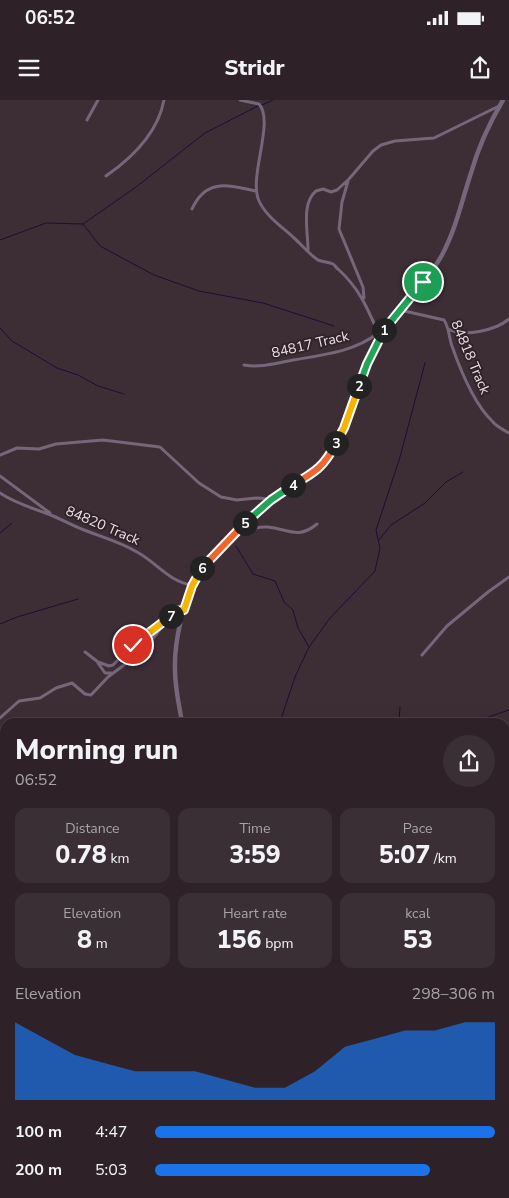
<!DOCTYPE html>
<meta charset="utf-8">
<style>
body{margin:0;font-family:"Nunito Sans",sans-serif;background:#3a2f34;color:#f1f3f6;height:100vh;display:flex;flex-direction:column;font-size:19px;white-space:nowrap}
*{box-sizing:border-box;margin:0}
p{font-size:16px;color:#a7a4a8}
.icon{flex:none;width:28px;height:28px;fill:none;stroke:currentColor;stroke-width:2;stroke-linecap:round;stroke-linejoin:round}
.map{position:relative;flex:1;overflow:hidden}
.side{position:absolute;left:0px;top:618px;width:510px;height:481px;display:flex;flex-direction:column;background:#2e2228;border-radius:15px 15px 0 0;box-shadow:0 5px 20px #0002,0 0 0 1px #493f45}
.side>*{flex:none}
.pin{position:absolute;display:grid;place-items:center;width:42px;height:42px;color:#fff;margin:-21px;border:2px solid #fff;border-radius:50%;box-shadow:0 1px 5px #0007}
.km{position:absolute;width:25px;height:25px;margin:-12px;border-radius:50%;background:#222;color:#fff;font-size:14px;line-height:25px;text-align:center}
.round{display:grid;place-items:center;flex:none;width:52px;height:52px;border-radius:26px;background:#3a2f34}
.summary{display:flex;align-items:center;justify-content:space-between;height:85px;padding:0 15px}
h1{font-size:28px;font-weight:800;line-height:38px}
.stats{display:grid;grid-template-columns:repeat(3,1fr);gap:8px;height:85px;padding:5px 15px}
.stats div{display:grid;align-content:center;border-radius:12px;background:#3a2f34;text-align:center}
.stats b{font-size:25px;font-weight:800}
.stats small{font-size:14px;font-weight:400}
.stats p{font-size:14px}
.chart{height:140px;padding:10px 15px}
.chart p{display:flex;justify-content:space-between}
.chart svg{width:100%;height:90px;margin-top:5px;fill:#1a73e8;opacity:.7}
ul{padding:0 15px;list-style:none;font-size:16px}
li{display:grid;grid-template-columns:80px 60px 1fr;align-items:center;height:38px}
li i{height:12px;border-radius:6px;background:#1a73e8}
.status{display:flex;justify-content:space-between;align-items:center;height:35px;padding:0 25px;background:#2e2228;direction:ltr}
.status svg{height:14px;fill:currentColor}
header{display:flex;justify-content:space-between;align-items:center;height:65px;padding:0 15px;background:#2e2228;font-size:22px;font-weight:800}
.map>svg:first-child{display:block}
</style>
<div class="status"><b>06:52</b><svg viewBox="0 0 49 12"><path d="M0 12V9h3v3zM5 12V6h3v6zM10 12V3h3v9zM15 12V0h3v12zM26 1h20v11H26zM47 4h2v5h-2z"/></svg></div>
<header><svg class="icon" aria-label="menu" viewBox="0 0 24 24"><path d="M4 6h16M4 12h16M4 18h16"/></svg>Stridr<svg class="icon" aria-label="share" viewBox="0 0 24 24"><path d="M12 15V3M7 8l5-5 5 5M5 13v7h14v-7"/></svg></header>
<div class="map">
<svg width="509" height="1098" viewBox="0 0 509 1098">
<rect width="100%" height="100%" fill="#3d2d35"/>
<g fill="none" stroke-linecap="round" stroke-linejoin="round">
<path stroke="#1a0e38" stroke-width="1" d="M262,5L273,0
M83,124L100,146L154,175L199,191L263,203L334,226
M0,140L46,123L83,124L136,87L205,33L258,6
M0,228L12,241L57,268L78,275L98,286L124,294
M0,433L12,423
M379,440L391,425L425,403L446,382L463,372
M236,446L253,474L275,481L284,502L293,510L298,528L309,547
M0,524L17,517L78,499
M280,622L295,577L309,547L330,518L375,471L380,448L376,430L400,357L425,263
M399,622L400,607
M474,622L509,610
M0,803L5,799
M505,903L509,904
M266,1094L268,1098"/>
<path stroke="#756679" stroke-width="3" d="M240,0L259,4C275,22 248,77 259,101C266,116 281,126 293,137C301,144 309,154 318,160C323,162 329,162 333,164C335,165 336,168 338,169C361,190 368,210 380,237
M87,20L98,0
M106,76C132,58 158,32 164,0
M348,81L342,102L339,129L363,187L364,198
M192,109C206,78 228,85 256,91
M308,150C308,132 301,103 316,91L323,89L331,92L337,90L349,79L373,51L381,45L395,41L434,38L499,6
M400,210L444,220C449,227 449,238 452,246C460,269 475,305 493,322C497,327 504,330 509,333
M448,229C464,237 495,231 509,219
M244,265C261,268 276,263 293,260C323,255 354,252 378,233
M0,355L17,348L39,349L56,344L103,340L160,347L199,383L221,397L237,400L257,398L270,399
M0,376L50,413
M0,393C18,405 34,408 53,416C63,420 73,426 84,430C102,437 120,442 137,452C156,462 169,482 192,485
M237,432C246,430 258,426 268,427C288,429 298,440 317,424
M85,552L98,562L109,566L113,565L133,545L162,524L175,511L184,510
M422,555L447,526L488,492L509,477
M98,563L105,573H112
M0,618L19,601L40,598L56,588L72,583L85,594L91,595L108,577L144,550L168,519
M0,655L5,660
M0,662H5
M0,673L5,669
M4,748H5
M0,920L5,921
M505,1008H509
M0,1036L5,1034
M52,1094L53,1098
M336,1094V1098"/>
<path stroke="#756679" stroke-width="4.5" d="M182,622C179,605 175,588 175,570C174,542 183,504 195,478C204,460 221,447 235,433C250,419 263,404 280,393C294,383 313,377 324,364C350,330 357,284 375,246C392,212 424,188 442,155C456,129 462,100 471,73C478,48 490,22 503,0
M157,1094V1098"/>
</g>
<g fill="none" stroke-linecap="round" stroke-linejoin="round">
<defs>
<path id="split-1" d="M384,230L423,182"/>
<path id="split-2" d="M359,286L367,264L384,230"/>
<path id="split-3" d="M336,343L344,328L359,286"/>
<path id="split-4" d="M293,385C315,372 324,367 336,343"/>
<path id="split-5" d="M245,423L271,400L293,385"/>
<path id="split-6" d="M202,468L245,423"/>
<path id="split-7" d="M171,516L175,511L184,510L192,486L202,468"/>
<path id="split-8" d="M133,545L171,516"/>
</defs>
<use href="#split-1" stroke="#fff" stroke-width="10"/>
<use href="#split-2" stroke="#fff" stroke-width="10"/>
<use href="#split-3" stroke="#fff" stroke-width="10"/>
<use href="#split-4" stroke="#fff" stroke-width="10"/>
<use href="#split-5" stroke="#fff" stroke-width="10"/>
<use href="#split-6" stroke="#fff" stroke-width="10"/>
<use href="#split-7" stroke="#fff" stroke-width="10"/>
<use href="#split-8" stroke="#fff" stroke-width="10"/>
<use href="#split-1" stroke="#22a559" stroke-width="6"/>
<use href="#split-2" stroke="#22a559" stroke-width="6"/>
<use href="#split-3" stroke="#f5b400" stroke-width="6"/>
<use href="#split-4" stroke="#f0652b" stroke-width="6"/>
<use href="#split-5" stroke="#22a559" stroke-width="6"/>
<use href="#split-6" stroke="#f0652b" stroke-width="6"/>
<use href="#split-7" stroke="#f5b400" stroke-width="6"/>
<use href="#split-8" stroke="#f5b400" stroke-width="6"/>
</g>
<g text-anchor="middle" stroke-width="4" stroke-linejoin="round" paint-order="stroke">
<g font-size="14" fill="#ebe1e6" stroke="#32232b">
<text transform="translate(310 244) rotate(-13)" y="5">84817 Track</text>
<text transform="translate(471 257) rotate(67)" y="5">84818 Track</text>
<text transform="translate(103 425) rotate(23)" y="5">84820 Track</text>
</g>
</g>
</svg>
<div class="pin" style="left:423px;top:182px;background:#1e9e55"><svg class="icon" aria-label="arrive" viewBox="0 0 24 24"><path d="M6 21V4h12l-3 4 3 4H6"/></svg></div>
<div class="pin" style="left:133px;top:545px;background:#d93025"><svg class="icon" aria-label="check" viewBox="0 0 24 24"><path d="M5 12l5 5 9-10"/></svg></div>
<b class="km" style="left:384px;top:230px">1</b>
<b class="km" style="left:359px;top:286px">2</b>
<b class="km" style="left:336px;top:343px">3</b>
<b class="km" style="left:293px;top:385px">4</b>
<b class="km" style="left:245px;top:423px">5</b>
<b class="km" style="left:202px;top:468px">6</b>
<b class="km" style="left:171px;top:516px">7</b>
<section class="side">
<div class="summary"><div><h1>Morning run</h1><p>06:52</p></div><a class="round"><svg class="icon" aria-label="share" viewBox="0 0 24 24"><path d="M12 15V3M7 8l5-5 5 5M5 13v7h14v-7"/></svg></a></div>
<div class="stats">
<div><p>Distance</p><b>0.78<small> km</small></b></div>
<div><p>Time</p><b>3:59</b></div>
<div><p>Pace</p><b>5:07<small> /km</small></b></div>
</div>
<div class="stats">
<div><p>Elevation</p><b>8<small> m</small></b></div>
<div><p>Heart rate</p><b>156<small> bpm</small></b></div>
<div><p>kcal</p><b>53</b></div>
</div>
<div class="chart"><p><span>Elevation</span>298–306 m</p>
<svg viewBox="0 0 160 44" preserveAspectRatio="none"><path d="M0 44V6L10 14L20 22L30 26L40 30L50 30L60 30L70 34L80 38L90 38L100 30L110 18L120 14L130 10L140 10L150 6L160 6V44z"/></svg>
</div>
<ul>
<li><b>100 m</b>4:47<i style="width:100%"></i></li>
<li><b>200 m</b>5:03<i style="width:81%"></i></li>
</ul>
</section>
</div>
